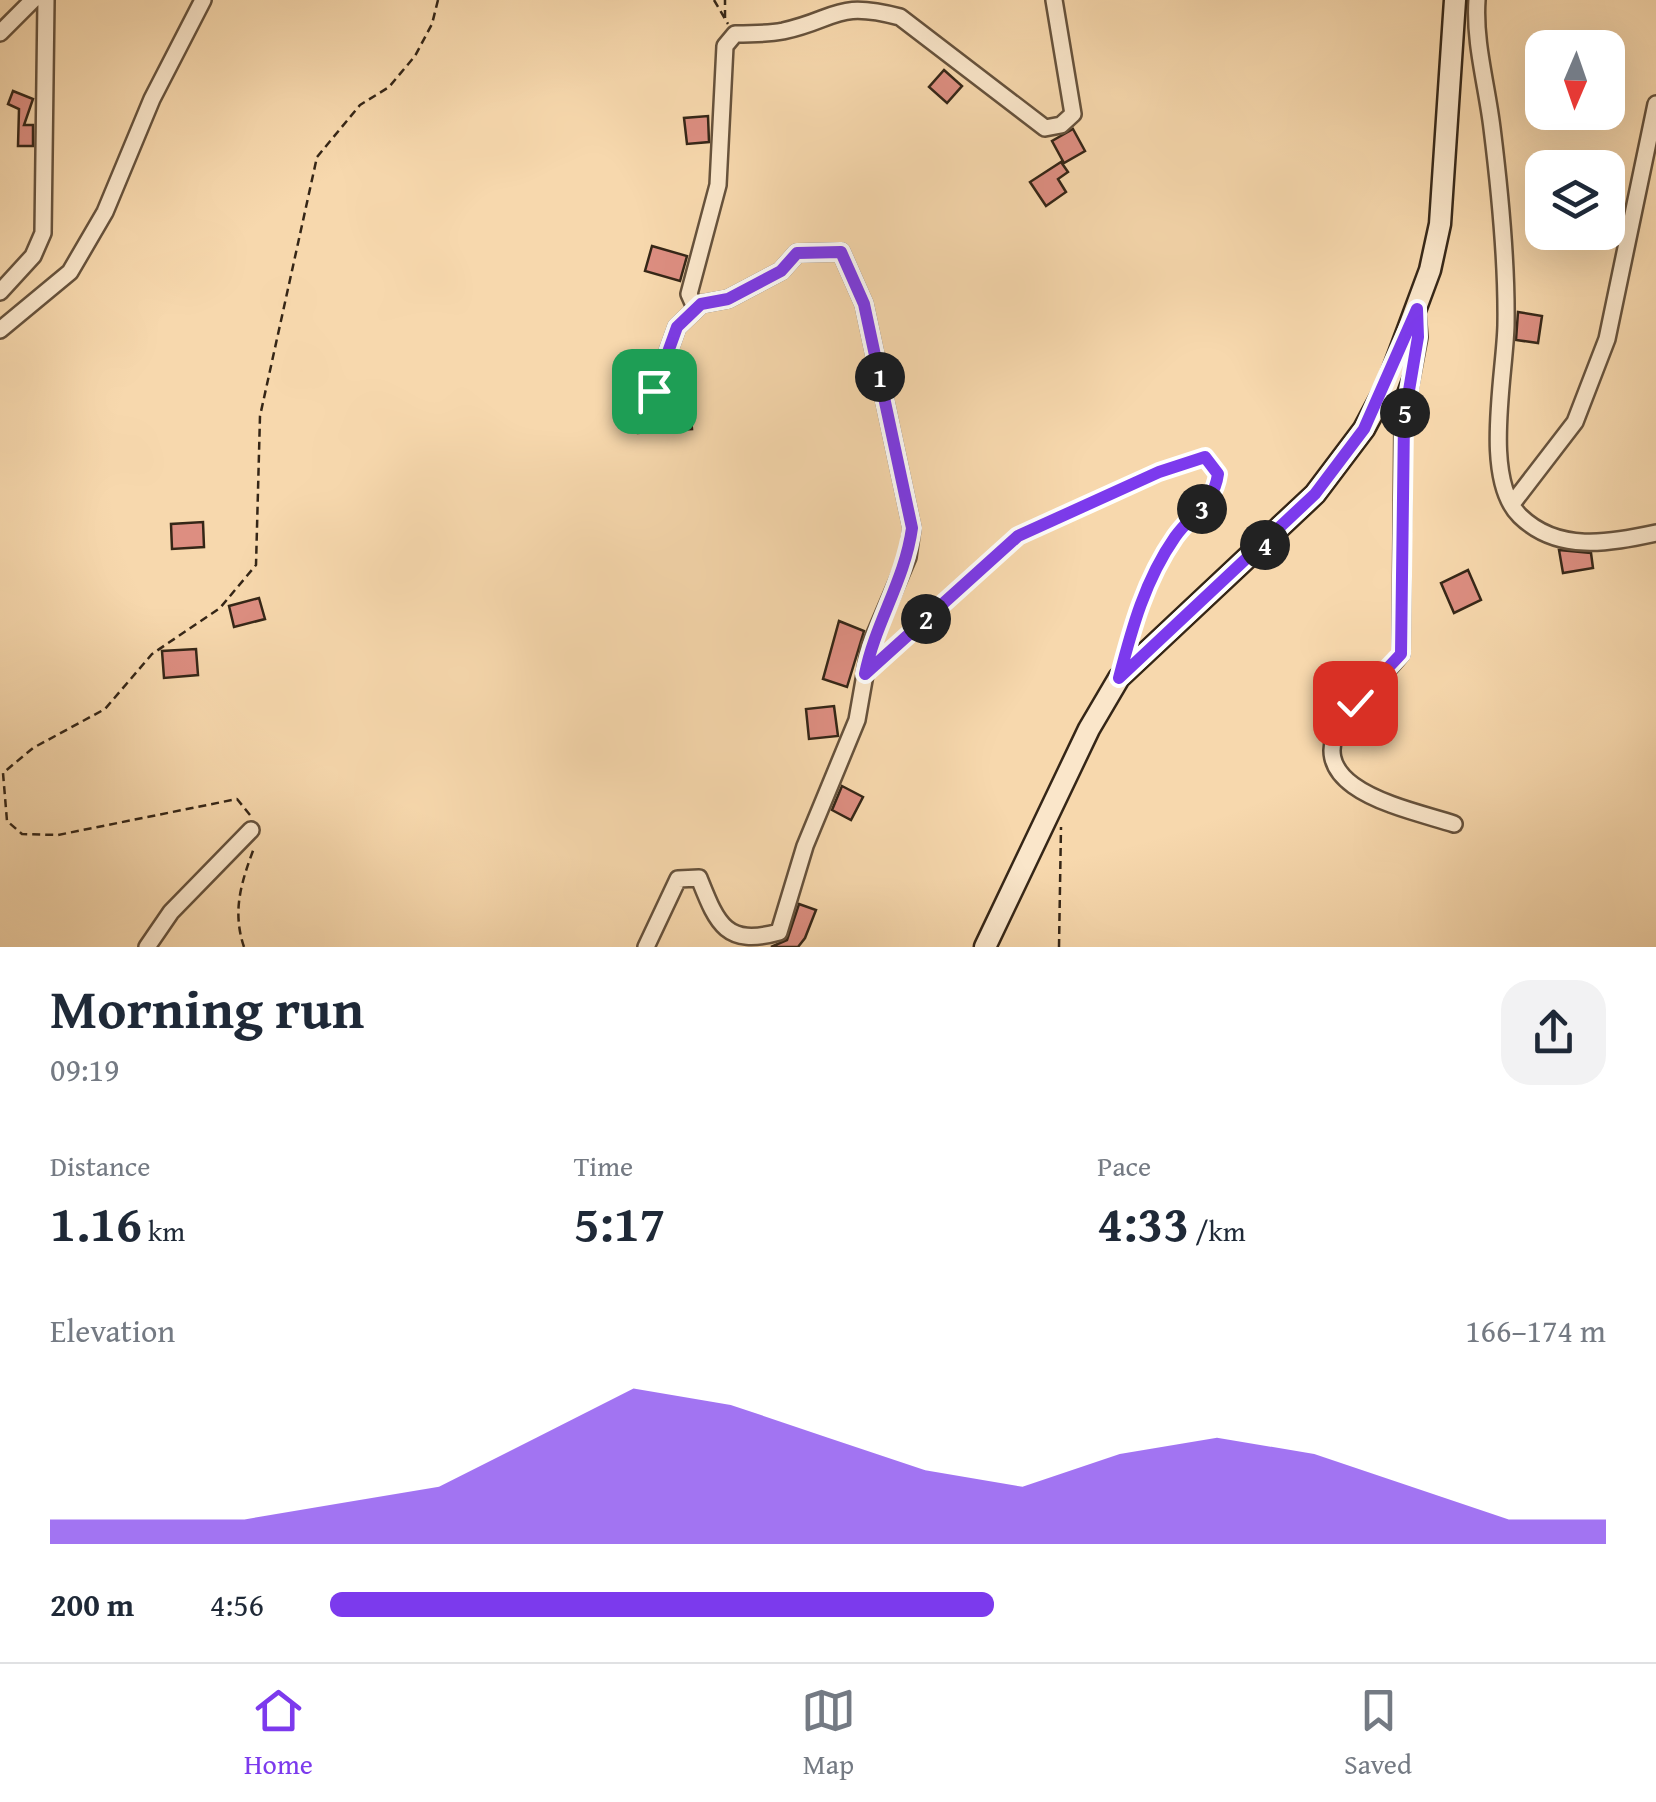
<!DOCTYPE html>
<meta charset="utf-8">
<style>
body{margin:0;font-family:"Gentium Book Plus",serif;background:#f2f2f3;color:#1f2937;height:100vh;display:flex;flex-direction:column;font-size:38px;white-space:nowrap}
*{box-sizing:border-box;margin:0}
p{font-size:32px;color:#747a83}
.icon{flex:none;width:55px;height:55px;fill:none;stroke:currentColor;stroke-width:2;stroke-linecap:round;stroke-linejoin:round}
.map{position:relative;height:947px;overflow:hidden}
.side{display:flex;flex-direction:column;background:#fff;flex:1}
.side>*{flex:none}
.needle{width:65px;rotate:182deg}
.controls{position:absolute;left:1525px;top:30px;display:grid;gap:20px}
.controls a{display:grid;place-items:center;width:100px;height:100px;border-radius:20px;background:#fff;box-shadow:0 10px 40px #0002;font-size:50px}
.pin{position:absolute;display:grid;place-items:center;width:85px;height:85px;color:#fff;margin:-42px;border-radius:20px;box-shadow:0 5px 15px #0006}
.km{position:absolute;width:50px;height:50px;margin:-25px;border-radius:50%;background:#222;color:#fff;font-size:28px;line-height:50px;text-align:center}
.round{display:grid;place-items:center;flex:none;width:105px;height:105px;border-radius:30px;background:#f2f2f3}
.head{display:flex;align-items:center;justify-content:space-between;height:170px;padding:0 50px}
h1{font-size:55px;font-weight:700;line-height:75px}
.figures{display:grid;grid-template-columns:repeat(3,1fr);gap:15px;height:170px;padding:10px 50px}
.figures div{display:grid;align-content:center}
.figures b{font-size:50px;font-weight:700}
.figures small{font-size:28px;font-weight:400}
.figures p{font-size:28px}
.chart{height:280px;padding:20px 50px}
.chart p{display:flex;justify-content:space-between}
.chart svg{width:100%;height:180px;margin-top:10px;fill:#7c3aed;opacity:.7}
ul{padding:0 50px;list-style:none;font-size:32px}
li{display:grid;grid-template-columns:160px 120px 1fr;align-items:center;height:75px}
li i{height:25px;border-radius:12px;background:#7c3aed}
.menu{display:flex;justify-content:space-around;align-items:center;height:140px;border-top:2px solid #e0e1e3;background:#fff;font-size:28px;color:#747a83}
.menu a{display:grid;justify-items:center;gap:5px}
.menu .current{color:#7c3aed}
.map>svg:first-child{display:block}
</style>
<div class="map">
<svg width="1656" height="947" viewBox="0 0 1656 947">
<rect width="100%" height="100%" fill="#f7d8ad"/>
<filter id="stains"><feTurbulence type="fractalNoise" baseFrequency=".002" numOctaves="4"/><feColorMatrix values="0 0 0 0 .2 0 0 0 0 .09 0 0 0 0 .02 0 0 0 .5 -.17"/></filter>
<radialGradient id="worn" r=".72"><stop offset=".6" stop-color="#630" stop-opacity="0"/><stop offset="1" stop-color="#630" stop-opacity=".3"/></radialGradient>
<path fill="#dd8e81" stroke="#352617" stroke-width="2.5" d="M944,70L962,86L947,103L929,87Z
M13,91L33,99L24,125H33V146H18L19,109L8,104Z
M708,116L709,142L687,144L684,118Z
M1073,129L1085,151L1064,163L1052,141Z
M1061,162L1068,172L1058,179L1066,192L1046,206L1030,182Z
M652,246L687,256L680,281L645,271Z
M1518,312L1542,316L1538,343L1516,340Z
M652,404L663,410L690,408L692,429L638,433L635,406Z
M203,522L204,547L172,549L171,524Z
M1559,550L1591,553L1593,568L1563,573Z
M1468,570L1481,600L1454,613L1441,583Z
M259,598L265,619L234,627L229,606Z
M839,621L864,631L847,687L823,679Z
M196,649L198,675L164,678L162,651Z
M834,706L838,736L809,739L806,709Z
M842,786L863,797L851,820L832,810Z
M799,904L816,910L805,938L798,947H771L787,940Z"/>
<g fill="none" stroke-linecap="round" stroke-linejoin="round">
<defs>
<path id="street" d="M1477,0C1474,42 1487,86 1492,128C1500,192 1507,260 1506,325C1505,375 1482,479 1520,516C1558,553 1609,543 1656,533
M0,33L33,0
M0,292L33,256L43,233L46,0
M701,304L693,303L689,294L718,185L725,46L735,34C750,34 767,34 783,31C838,19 835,0 900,17L1045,128L1061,125L1073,114L1054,0
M1417,313L1419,337L1403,420L1401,654C1384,676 1361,694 1344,718C1295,789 1409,809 1454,824
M0,330L70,272L105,212L152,99L203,0
M1512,504L1575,422L1607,339L1656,104
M147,947L171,912L251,830
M646,947L678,879L699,878C717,923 725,947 779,932L805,846L857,720L870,646L908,557L912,528L864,304L841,252L797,253L781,271L728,299L701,304L677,327L654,391L663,399H683"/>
<path id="secondary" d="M985,947L1089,729L1119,678L1315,494L1364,429L1387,386L1430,270L1440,224L1455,0"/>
</defs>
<use href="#street" stroke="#66523c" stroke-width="20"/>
<use href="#secondary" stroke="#352617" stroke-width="25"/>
<path stroke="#352617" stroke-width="2.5" stroke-dasharray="8 5" stroke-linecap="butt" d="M714,0L728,24
M725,18V0
M883,658L1018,536L1159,471L1205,457L1218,474C1214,504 1192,513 1175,538C1152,571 1138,609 1127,647
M250,815L237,799L58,835L22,834L7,821L3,773L33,748L105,709L152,654L220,608L256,565L260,416L317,157L360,105L389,87L415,56L432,24L438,0
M244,947C232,911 241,883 254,848
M1059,947L1061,827"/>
<use href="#street" stroke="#fae6ca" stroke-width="15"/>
<use href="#secondary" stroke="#fae6ca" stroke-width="20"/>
</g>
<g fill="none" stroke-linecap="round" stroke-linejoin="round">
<defs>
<path id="route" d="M654,391L677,327L701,304L728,299L781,271L797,253L841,252L864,304L912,528C905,580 875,623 865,674L1018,536L1159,472L1205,457L1218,474C1214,504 1192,513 1175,537C1145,580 1132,628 1119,678L1315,494L1364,429L1417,309L1418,337L1404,420L1401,654L1355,703"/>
</defs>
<use href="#route" stroke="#fff" stroke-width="20"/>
<use href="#route" stroke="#7c3aed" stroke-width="12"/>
</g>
<rect width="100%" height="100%" filter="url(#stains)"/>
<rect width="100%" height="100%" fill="url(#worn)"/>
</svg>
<div class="controls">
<a><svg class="needle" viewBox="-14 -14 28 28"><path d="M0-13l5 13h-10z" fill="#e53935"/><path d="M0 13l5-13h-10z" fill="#747a83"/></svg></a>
<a><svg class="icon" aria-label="layers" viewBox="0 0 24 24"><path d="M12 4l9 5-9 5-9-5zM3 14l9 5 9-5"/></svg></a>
</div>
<div class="pin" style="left:654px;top:391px;background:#1e9e55"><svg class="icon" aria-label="arrive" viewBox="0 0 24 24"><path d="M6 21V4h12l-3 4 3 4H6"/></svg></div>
<div class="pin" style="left:1355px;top:703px;background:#d93025"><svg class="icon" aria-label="check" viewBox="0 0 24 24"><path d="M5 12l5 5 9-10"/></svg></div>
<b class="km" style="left:880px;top:377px">1</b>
<b class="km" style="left:926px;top:619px">2</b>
<b class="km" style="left:1202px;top:509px">3</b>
<b class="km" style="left:1265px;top:545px">4</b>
<b class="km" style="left:1405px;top:413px">5</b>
</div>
<section class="side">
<div class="head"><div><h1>Morning run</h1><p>09:19</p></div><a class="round"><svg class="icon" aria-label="share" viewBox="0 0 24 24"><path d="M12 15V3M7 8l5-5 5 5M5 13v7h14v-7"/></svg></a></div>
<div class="figures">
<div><p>Distance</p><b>1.16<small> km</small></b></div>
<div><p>Time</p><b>5:17</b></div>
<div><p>Pace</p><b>4:33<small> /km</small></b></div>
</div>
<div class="chart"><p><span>Elevation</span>166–174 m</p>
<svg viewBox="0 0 160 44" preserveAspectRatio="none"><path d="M0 44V38L10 38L20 38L30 34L40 30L50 18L60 6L70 10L80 18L90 26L100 30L110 22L120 18L130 22L140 30L150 38L160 38V44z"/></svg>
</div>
<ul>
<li><b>200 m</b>4:56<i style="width:52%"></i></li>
</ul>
</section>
<nav class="menu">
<a class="current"><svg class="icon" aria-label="home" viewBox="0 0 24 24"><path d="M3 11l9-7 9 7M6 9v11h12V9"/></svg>Home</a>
<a><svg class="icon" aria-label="map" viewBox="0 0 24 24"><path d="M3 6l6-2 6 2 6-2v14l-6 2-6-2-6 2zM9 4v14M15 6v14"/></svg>Map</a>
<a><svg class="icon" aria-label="saved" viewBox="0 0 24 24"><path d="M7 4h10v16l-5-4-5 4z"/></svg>Saved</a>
</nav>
